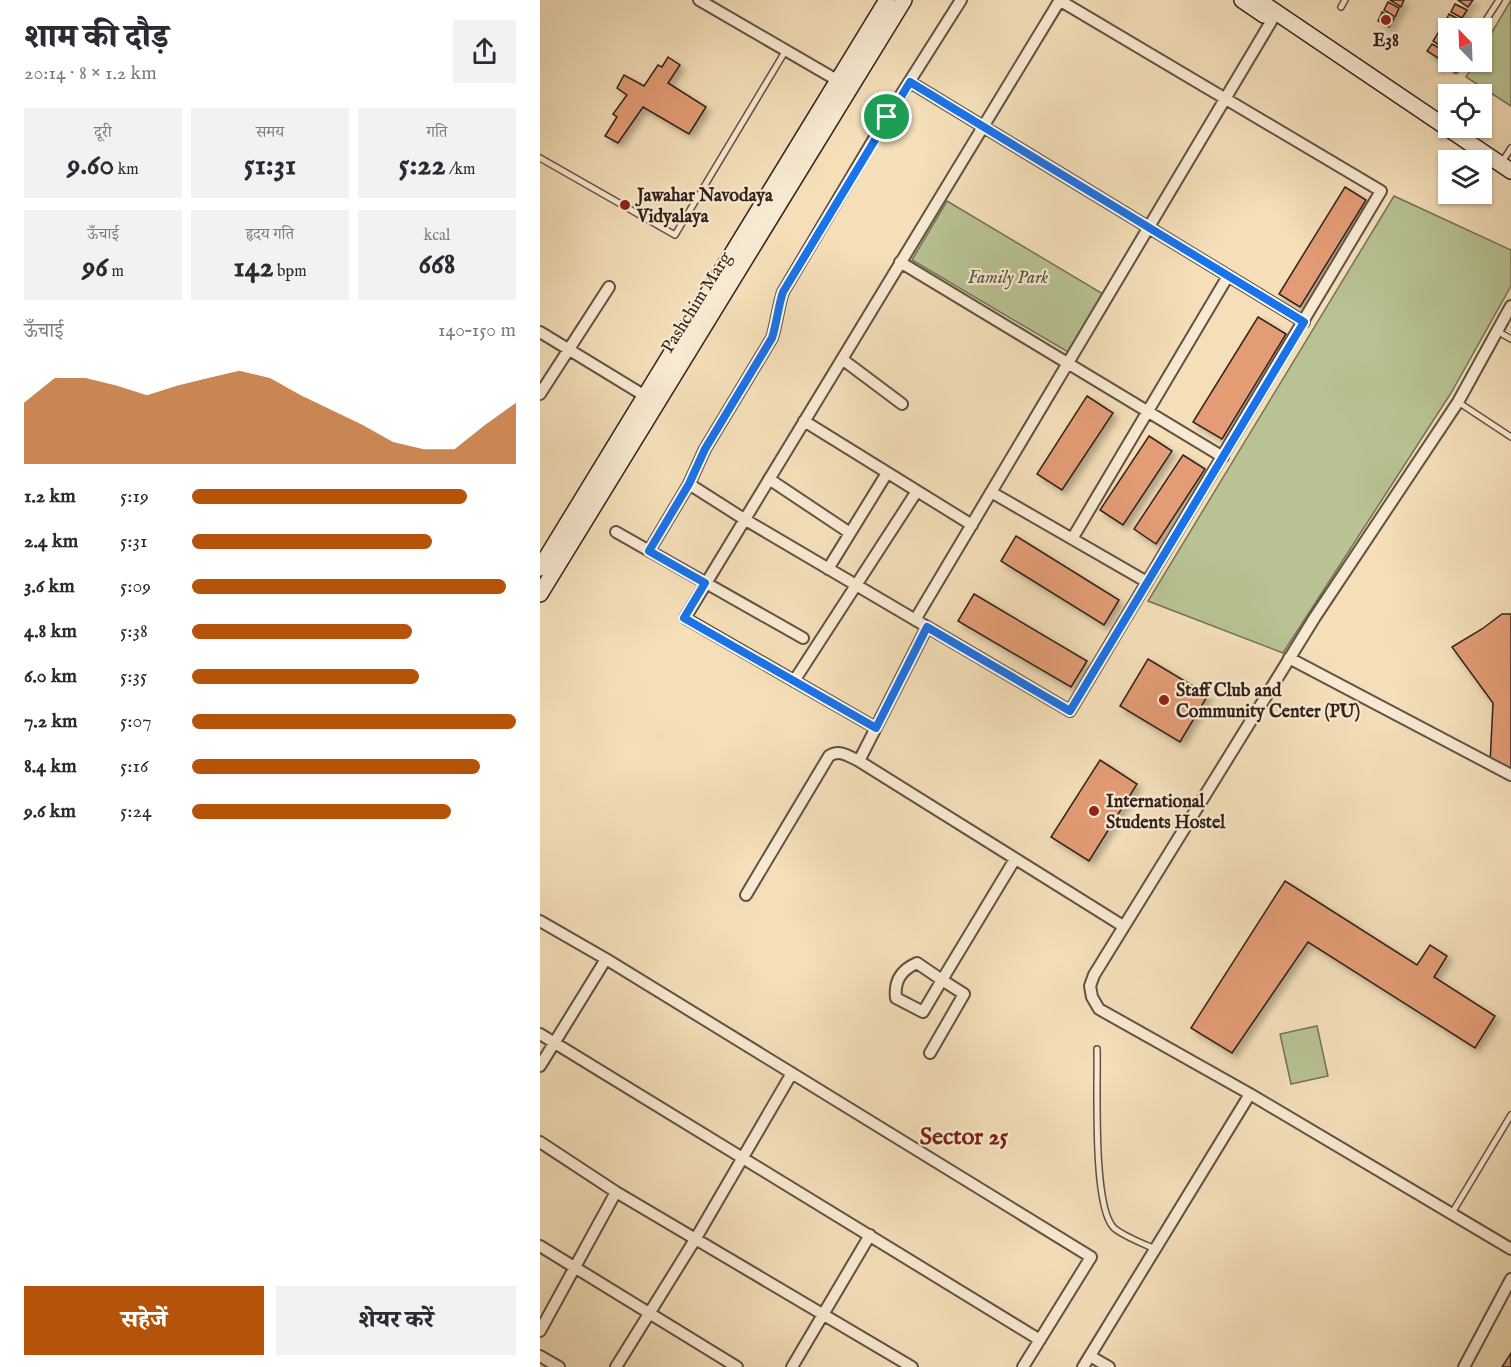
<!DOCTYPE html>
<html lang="hi">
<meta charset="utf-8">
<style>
body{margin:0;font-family:"IM FELL English","Noto Serif Devanagari",serif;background:#f2f2f3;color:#2b2b33;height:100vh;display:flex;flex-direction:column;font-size:22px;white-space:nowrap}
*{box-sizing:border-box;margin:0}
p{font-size:20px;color:#7c7c81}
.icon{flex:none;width:33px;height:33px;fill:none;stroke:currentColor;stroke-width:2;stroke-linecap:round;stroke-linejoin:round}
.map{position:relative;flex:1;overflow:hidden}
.panel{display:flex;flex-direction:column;background:#fff;width:540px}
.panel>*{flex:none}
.needle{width:39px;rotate:337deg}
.buttons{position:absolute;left:898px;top:18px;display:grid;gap:12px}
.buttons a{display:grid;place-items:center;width:54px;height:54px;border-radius:0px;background:#fff;box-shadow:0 2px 4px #0004;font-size:30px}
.pin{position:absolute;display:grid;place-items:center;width:51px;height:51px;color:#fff;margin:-26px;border:3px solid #fff;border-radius:50%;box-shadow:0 2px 6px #0007}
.round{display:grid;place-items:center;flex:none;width:63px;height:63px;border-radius:0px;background:#f2f2f3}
.head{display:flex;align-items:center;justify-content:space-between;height:102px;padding:0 24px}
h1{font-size:33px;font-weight:800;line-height:45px}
.metrics{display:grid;grid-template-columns:repeat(3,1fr);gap:9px;height:102px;padding:6px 24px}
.metrics div{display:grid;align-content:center;border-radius:0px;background:#f2f2f3;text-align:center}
.metrics b{font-size:30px;font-weight:800}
.metrics small{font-size:16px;font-weight:400}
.metrics p{font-size:16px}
.chart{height:168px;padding:12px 24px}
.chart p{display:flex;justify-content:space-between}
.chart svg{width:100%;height:108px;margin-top:6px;fill:#b45309;opacity:.7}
.action{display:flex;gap:12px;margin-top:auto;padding:12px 24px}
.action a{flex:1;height:69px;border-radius:0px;background:#b45309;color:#fff;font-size:24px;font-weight:800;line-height:69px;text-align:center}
.action a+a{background:#f2f2f3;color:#2b2b33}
ul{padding:0 24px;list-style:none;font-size:20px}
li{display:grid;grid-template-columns:96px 72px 1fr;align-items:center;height:45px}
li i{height:15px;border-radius:8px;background:#b45309}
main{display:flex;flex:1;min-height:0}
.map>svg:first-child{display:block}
</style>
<main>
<section class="panel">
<div class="head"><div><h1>शाम की दौड़</h1><p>20:14 · 8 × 1.2 km</p></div><a class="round"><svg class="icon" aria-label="share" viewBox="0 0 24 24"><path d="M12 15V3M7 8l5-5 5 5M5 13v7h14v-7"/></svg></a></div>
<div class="metrics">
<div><p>दूरी</p><b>9.60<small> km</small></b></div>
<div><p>समय</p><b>51:31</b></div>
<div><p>गति</p><b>5:22<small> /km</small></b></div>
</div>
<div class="metrics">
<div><p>ऊँचाई</p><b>96<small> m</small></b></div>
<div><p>हृदय गति</p><b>142<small> bpm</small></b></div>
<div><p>kcal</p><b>668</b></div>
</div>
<div class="chart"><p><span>ऊँचाई</span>140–150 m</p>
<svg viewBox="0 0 160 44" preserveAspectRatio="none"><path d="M0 44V19L10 9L20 9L30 12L40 16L50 12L60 9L70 6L80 9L90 16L100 22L110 28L120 35L130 38L140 38L150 28L160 19V44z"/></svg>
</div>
<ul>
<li><b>1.2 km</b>5:19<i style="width:85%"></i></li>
<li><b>2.4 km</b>5:31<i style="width:74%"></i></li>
<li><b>3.6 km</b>5:09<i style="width:97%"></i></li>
<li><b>4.8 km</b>5:38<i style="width:68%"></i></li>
<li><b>6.0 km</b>5:35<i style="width:70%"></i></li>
<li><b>7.2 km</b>5:07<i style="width:100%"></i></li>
<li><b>8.4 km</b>5:16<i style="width:89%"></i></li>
<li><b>9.6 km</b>5:24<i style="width:80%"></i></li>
</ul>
<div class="action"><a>सहेजें</a><a>शेयर करें</a></div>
</section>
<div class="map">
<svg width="971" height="1367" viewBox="0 0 971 1367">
<defs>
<filter id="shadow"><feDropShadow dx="4.5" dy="4.5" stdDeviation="3" flood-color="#0004"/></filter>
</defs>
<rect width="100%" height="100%" fill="#f4dfb9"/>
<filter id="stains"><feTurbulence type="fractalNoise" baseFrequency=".00333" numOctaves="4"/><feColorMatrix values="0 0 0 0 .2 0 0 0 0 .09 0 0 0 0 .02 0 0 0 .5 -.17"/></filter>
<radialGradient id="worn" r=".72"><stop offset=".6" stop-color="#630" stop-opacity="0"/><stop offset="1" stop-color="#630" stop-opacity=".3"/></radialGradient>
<path fill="#b8c292" stroke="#757257" stroke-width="1.5" d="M971,0V106L926,77L935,62H942V49Z
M854,196L971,250V286L911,393L743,653L608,601Z
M407,201L563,294L528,352L372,260Z
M777,1026L788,1076L751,1084L740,1034Z"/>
<path fill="#e39c75" stroke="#32221c" stroke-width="1.5" filter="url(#shadow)" d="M850,0H864L861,7Z
M918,0H933L928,7Z
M848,2L859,8L855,17L844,10Z
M915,4L927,10L922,18L911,12Z
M842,12L854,19L849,27L838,21Z
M909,14L920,20L916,28L905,22Z
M903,24L912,28H909V38L899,32Z
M898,33L909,40L904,48L893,41Z
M892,44L903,50L898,58L887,51Z
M128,57L140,65L128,83L166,107L149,134L103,107L78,143L65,136L77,117L73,114L87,95L77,88L84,75L104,86L118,65L122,67Z
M805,187L826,200L760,307L739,294Z
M718,317L746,334L682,439L653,422Z
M547,396L573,413L522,490L497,474Z
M609,436L632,451L583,525L560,510Z
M643,455L665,469L616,544L594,529Z
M476,536L579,600L564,625L461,561Z
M434,594L547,661L531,687L418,621Z
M962,614H971V774L950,764L953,703L912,647L942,629Z
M608,659L668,695L640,742L580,706Z
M560,760L597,784L549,861L511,837Z
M745,881L877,965L890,945L907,956L894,977L955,1016L935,1048L768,942L692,1053L651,1028Z
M971,1353V1367H962Z"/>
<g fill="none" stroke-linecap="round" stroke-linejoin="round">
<defs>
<path id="service" d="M801,7L805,0
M941,28L959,0
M916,70L921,62
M0,158L135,235L246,50
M962,162L971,148
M957,331L971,339
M918,402L971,437
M557,1049C558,1083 552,1207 574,1228C583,1236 604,1244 615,1249
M912,1213L971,1115"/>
<path id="minor" d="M159,0L302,83
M370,82L764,322
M360,262L683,457
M0,332L105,396
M302,359L362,404
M0,394L69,287
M264,421L432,525
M229,479L310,533
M149,484L204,519L530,711L841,191L519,0
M451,492L607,582
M76,532L263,638
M532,539L688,276
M109,551L149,484L165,449L232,338C237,322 238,307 243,292L347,117L421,0
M288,569L347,473
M375,620L732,20
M387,627L319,761L583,926
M749,658L971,775
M254,681L377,491
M336,728L145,618L520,0
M206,895L289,756C300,749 308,756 319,761
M0,921L66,959L551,1257L483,1367
M377,963L402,980L383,1012L356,998C354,981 361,970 377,963Z
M0,1034L500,1340
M390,1053L424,994L402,980L475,859
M0,1066L66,959
M710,1094L559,1009L552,997L550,986L554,975L775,617L918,402L971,306
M0,1142L76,1192L372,1367
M0,1246L197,1367
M0,1331L76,1192
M0,1356L19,1367
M550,1356L569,1367
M76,1367L156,1238L252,1073
M252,1367L330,1235
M543,1367L710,1094L971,1249
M924,1367L971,1279"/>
<path id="secondary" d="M702,0L724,15
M718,0L971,171
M0,568L347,0
M0,594L364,0"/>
</defs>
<use href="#service" stroke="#625143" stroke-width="8"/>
<use href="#minor" stroke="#625143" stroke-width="14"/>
<use href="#secondary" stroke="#32221c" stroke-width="18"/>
<use href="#service" stroke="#f8ead2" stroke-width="5"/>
<use href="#minor" stroke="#f8ead2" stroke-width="10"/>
<use href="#secondary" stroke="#f8ead2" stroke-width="15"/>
</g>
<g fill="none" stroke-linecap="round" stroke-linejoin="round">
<defs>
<path id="route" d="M370,82L764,322L530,711L387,627L336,728L144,618L165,583L109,551L149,484L165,449L232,338C237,322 238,307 243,292Z"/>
</defs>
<use href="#route" stroke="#fff" stroke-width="12"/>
<use href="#route" stroke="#1a73e8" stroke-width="8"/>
</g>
<g fill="#8f2418" stroke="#f8ead2" stroke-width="2">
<circle cx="846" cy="20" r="6"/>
<circle cx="85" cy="205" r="6"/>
<circle cx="624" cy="700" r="6"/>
<circle cx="554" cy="811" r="6"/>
</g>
<g text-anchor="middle" stroke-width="4.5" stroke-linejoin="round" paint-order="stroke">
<g font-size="18" font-weight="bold" fill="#32221c" stroke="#f8ead2" text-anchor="start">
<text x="846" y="46" text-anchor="middle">E38</text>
<text x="97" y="201">Jawahar Navodaya<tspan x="97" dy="21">Vidyalaya</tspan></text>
<text x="636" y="696">Staff Club and<tspan x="636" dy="21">Community Center (PU)</tspan></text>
<text x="566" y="807">International<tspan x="566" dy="21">Students Hostel</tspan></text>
</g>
<g font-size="18" font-style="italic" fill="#5a523f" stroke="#f8ead2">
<text x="468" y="283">Family Park</text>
</g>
<g font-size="18" fill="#32221c" stroke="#f8ead2">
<text transform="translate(156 302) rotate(-58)" y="6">Pashchim Marg</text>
</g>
<g font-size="24" font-weight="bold" fill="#7a1f14" stroke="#f8ead2">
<text x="424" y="1144">Sector 25</text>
</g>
</g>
<rect width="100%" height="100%" filter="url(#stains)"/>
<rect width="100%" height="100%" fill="url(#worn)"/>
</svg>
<div class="buttons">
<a><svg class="needle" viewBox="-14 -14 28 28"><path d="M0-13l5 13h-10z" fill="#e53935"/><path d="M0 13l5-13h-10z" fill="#7c7c81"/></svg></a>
<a><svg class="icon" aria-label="locate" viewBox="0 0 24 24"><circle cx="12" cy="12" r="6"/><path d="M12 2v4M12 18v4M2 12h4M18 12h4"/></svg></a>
<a><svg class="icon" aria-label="layers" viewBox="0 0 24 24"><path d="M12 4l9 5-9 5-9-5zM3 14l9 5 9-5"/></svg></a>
</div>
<div class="pin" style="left:347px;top:117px;background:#1e9e55"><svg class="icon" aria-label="arrive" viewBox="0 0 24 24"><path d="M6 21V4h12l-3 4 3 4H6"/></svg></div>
</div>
</main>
